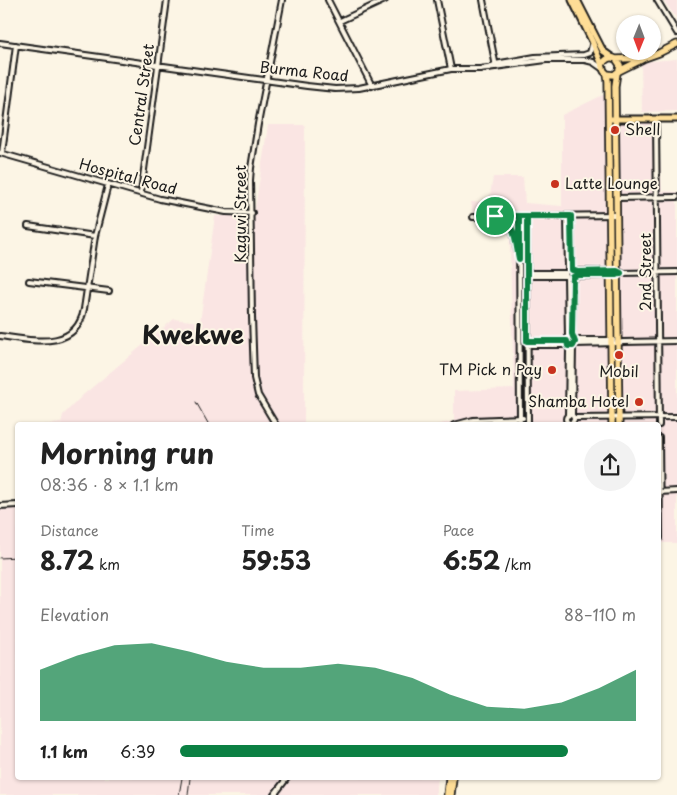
<!DOCTYPE html>
<meta charset="utf-8">
<style>
body{margin:0;font-family:"Playpen Sans",sans-serif;background:#f2f2f2;color:#222;height:100vh;display:flex;flex-direction:column;font-size:19px;white-space:nowrap}
*{box-sizing:border-box;margin:0}
p{font-size:16px;color:#767676}
.icon{flex:none;width:28px;height:28px;fill:none;stroke:currentColor;stroke-width:2;stroke-linecap:round;stroke-linejoin:round}
.map{position:relative;flex:1;overflow:hidden}
.details{position:absolute;left:15px;top:422px;width:646px;height:358px;display:flex;flex-direction:column;background:#fff;border-radius:5px;box-shadow:0 1px 4px #0004}
.details>*{flex:none}
.needle{width:32px;rotate:181deg}
.controls{position:absolute;left:616px;top:15px;display:grid;gap:10px}
.controls a{display:grid;place-items:center;width:45px;height:45px;border-radius:50%;background:#fff;box-shadow:0 1px 4px #0004;font-size:25px}
.pin{position:absolute;display:grid;place-items:center;width:42px;height:42px;color:#fff;margin:-21px;border:2px solid #fff;border-radius:50%;box-shadow:0 1px 5px #0007}
.round{display:grid;place-items:center;flex:none;width:52px;height:52px;border-radius:26px;background:#f2f2f2}
.summary{display:flex;align-items:center;justify-content:space-between;height:85px;padding:0 25px}
h1{font-size:28px;font-weight:700;line-height:38px}
.figures{display:grid;grid-template-columns:repeat(3,1fr);gap:8px;height:85px;padding:5px 25px}
.figures div{display:grid;align-content:center}
.figures b{font-size:25px;font-weight:700}
.figures small{font-size:14px;font-weight:400}
.figures p{font-size:14px}
.chart{height:140px;padding:10px 25px}
.chart p{display:flex;justify-content:space-between}
.chart svg{width:100%;height:90px;margin-top:5px;fill:#0b8043;opacity:.7}
ul{padding:0 25px;list-style:none;font-size:16px}
li{display:grid;grid-template-columns:80px 60px 1fr;align-items:center;height:38px}
li i{height:12px;border-radius:6px;background:#0b8043}
.map>svg:first-child{display:block}
</style>
<div class="map">
<svg width="677" height="795" viewBox="0 0 677 795">
<rect width="100%" height="100%" fill="#fcf5e5"/>
<filter id="ink" filterUnits="userSpaceOnUse"><feTurbulence type="fractalNoise" baseFrequency=".02" numOctaves="2"/><feDisplacementMap in="SourceGraphic" scale="10" xChannelSelector="R" yChannelSelector="G"/><feConvolveMatrix kernelMatrix="1 2 1 2 8 2 1 2 1" color-interpolation-filters="sRGB"/></filter>
<g filter="url(#ink)">
<path fill="#fae5e3" d="M663,0H677V19Z
M677,59V111L642,112L641,62Z
M607,93L606,122L658,120L662,191L677,192V543H659V425H436L454,421V391L514,389L509,220L474,221L471,202L489,201L493,177H523L525,203L562,206V115Z
M268,125H305L304,425H43L61,423L63,415L83,395L174,319L200,322L215,216L254,215Z
M17,508L18,778H438L436,795H0V509Z"/>
<g fill="none" stroke-linecap="round" stroke-linejoin="round">
<defs>
<path id="minor" d="M328,0L372,86
M437,0L451,69
M483,0L496,67
M657,0L677,33
M340,21L385,0
M0,43L307,86L335,89L359,88L451,69H480L546,60H585L593,62L603,69
M490,68L495,64L535,57L584,55L590,53L592,45
M656,120L659,425
M0,153L160,199L226,212L252,213
M2,153L16,45
M141,192L167,0
M616,198L677,197
M519,216L520,425
M527,216L528,425
M567,216L568,271
M571,216L572,270
M473,217L616,215
M498,217C514,223 514,235 517,250
M28,226L95,236
M573,271H617L619,272
M527,273H566
M617,275L621,273L677,272
M527,276H566
M574,276L610,275
M567,277L568,339
M573,277L572,334L573,339
M29,281L109,291
M0,336C31,340 76,352 84,309L95,236L108,185
M574,340H613
M527,341H567
M574,344L618,343L623,342L677,341
M527,345H567
M568,346L569,350L568,415
M566 419a4 4 0 1 1 8 0a4 4 0 1 1-8 0Z
M572,415L573,346
M574,418L677,417
M276,425L258,395L254,378L252,317L250,180L251,168L258,124L282,0
M454,425L473,420L523,418
M659,438L660,538
M659,492L677,491
M0,506L18,505
M274,795L287,778"/>
<path id="major" d="M572,0L592,41L602,65
M577,0L603,51L613,58
M609,119H677"/>
<path id="highway" d="M616,59L645,58L659,53L677,44
M619,71L643,59
M617,73L615,86L619,425
M607,74L614,75L619,71L620,65L616,59C610,56 605,59 602,65L604,71L607,74L608,81L612,425
M447,795L449,778
M451,795L453,778"/>
</defs>
<use href="#minor" stroke="#1c1c1c" stroke-width="8"/>
<use href="#major" stroke="#1c1c1c" stroke-width="9"/>
<use href="#highway" stroke="#1c1c1c" stroke-width="9"/>
<use href="#minor" stroke="#fcf5e5" stroke-width="4"/>
<use href="#major" stroke="#fedd96" stroke-width="5"/>
<use href="#highway" stroke="#fedd96" stroke-width="5.5"/>
<path stroke="#1c1c1c" stroke-width="1" d="M196,402L209,425
M0,558L18,557
M179,795L182,778
M188,795L190,778"/>
</g>
</g>
<g fill="none" stroke-linecap="round" stroke-linejoin="round" filter="url(#ink)">
<defs>
<path id="route" d="M495,216C506,216 516,216 527,216V341H567L568,346H573L575,342L572,334L573,277L578,275H617L621,273L617,271L578,272L572,270L571,216H519V259C515,240 517,223 495,216"/>
</defs>
<use href="#route" stroke="#fff" stroke-width="10"/>
<use href="#route" stroke="#0b8043" stroke-width="6"/>
</g>
<g fill="#c8321e" stroke="#fcf5e5" stroke-width="2">
<circle cx="615" cy="130" r="5"/>
<circle cx="555" cy="184" r="5"/>
<circle cx="619" cy="355" r="5"/>
<circle cx="552" cy="370" r="5"/>
<circle cx="639" cy="402" r="5"/>
</g>
<g text-anchor="middle" stroke-width="4" stroke-linejoin="round" paint-order="stroke">
<g font-size="15" fill="#1c1c1c" stroke="#fcf5e5">
<text transform="translate(304 72) rotate(6)" y="5">Burma Road</text>
<text transform="translate(142 95) rotate(-82)" y="5">Central Street</text>
<text transform="translate(128 177) rotate(15)" y="5">Hospital Road</text>
<text transform="translate(241 214) rotate(-90)" y="5">Kaguvi Street</text>
<text transform="translate(646 272) rotate(-90)" y="5">2nd Street</text>
</g>
<g font-size="15" fill="#1c1c1c" stroke="#fcf5e5" text-anchor="start">
<text x="625" y="135">Shell</text>
<text x="565" y="189">Latte Lounge</text>
<text x="542" y="375" text-anchor="end">TM Pick n Pay</text>
<text x="619" y="377" text-anchor="middle">Mobil</text>
<text x="629" y="407" text-anchor="end">Shamba Hotel</text>
</g>
<g font-size="25" font-weight="bold" fill="#1c1c1c" stroke="#fcf5e5">
<text x="193" y="344">Kwekwe</text>
</g>
</g>
</svg>
<div class="controls">
<a><svg class="needle" viewBox="-14 -14 28 28"><path d="M0-13l5 13h-10z" fill="#e53935"/><path d="M0 13l5-13h-10z" fill="#767676"/></svg></a>
</div>
<div class="pin" style="left:495px;top:216px;background:#1e9e55"><svg class="icon" aria-label="arrive" viewBox="0 0 24 24"><path d="M6 21V4h12l-3 4 3 4H6"/></svg></div>
<section class="details">
<div class="summary"><div><h1>Morning run</h1><p>08:36 · 8 × 1.1 km</p></div><a class="round"><svg class="icon" aria-label="share" viewBox="0 0 24 24"><path d="M12 15V3M7 8l5-5 5 5M5 13v7h14v-7"/></svg></a></div>
<div class="figures">
<div><p>Distance</p><b>8.72<small> km</small></b></div>
<div><p>Time</p><b>59:53</b></div>
<div><p>Pace</p><b>6:52<small> /km</small></b></div>
</div>
<div class="chart"><p><span>Elevation</span>88–110 m</p>
<svg viewBox="0 0 160 44" preserveAspectRatio="none"><path d="M0 44V19L10 12L20 7L30 6L40 10L50 15L60 18L70 18L80 16L90 18L100 23L110 31L120 37L130 38L140 35L150 28L160 19V44z"/></svg>
</div>
<ul>
<li><b>1.1 km</b>6:39<i style="width:85%"></i></li>
</ul>
</section>
</div>
